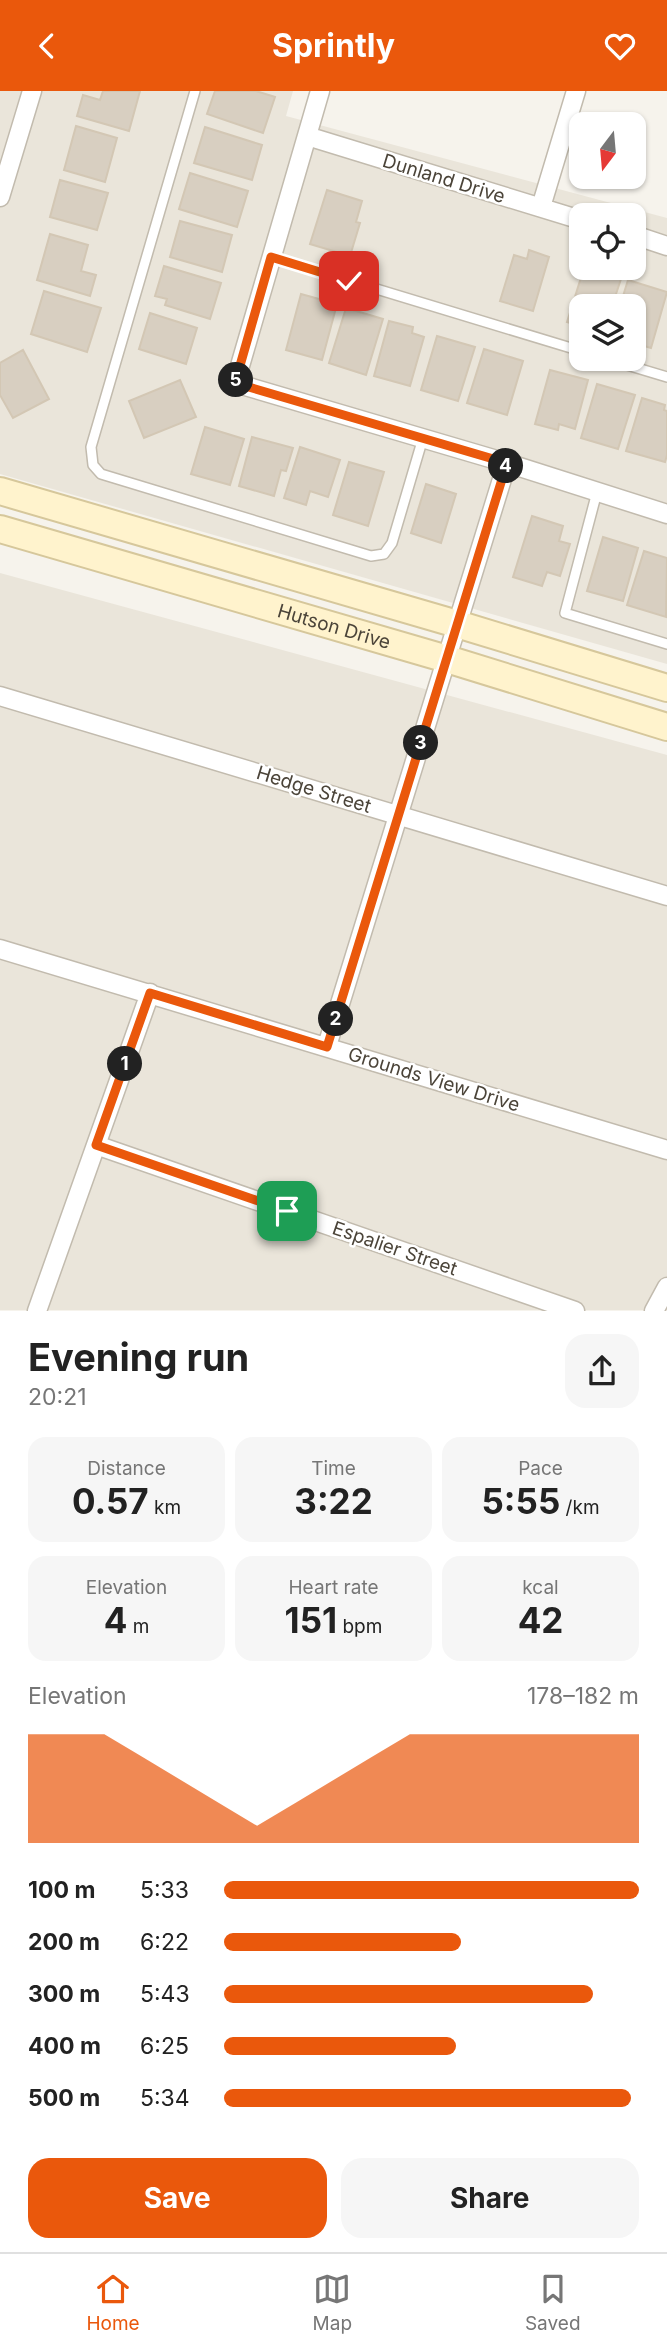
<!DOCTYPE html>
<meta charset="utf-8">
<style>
body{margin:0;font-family:Inter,sans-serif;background:#f6f6f6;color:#222;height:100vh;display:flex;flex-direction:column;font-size:26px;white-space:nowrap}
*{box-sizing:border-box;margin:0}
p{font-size:23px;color:#767676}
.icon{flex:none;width:38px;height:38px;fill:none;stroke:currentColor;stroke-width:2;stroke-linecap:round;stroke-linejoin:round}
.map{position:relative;height:1220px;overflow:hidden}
.details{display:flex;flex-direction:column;background:#fff;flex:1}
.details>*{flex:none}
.needle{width:46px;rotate:196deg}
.buttons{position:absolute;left:569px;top:21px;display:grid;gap:14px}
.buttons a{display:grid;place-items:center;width:77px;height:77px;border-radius:14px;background:#fff;box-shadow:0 2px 5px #0004;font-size:35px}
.pin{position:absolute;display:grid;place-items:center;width:60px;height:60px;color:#fff;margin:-30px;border-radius:14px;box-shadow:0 4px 10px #0006}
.km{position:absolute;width:35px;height:35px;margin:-18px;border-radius:50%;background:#222;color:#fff;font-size:19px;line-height:35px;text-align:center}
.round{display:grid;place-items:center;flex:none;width:74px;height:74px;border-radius:21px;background:#f6f6f6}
.summary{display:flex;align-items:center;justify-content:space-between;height:119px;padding:0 28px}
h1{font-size:38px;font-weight:700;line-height:52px}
.stats{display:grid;grid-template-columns:repeat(3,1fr);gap:10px;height:119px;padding:7px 28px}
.stats div{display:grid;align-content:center;border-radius:18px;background:#f6f6f6;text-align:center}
.stats b{font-size:35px;font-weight:700}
.stats small{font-size:19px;font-weight:400}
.stats p{font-size:19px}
.chart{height:196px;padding:14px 28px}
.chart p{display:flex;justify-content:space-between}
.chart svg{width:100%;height:126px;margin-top:7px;fill:#ea580c;opacity:.7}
.primary-button{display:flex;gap:14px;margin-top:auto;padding:14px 28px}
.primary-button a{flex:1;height:80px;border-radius:21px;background:#ea580c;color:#fff;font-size:28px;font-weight:700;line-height:80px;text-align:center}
.primary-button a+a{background:#f6f6f6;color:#222}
ul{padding:0 28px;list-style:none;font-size:23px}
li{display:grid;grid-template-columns:112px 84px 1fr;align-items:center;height:52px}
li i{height:18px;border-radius:9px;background:#ea580c}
header{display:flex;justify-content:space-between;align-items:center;height:91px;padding:0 28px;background:#ea580c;color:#fff;font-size:32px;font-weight:700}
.menu{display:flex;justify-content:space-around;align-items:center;height:98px;border-top:2px solid #e0e0e0;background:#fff;font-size:19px;color:#767676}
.menu a{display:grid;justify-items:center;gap:4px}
.menu .current{color:#ea580c}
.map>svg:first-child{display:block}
</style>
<header><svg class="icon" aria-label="back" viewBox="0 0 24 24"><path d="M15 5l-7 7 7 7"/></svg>Sprintly<svg class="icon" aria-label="heart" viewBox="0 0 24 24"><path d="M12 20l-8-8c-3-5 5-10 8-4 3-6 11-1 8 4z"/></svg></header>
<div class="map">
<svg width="667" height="1220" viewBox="0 0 667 1220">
<rect width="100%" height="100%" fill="#f6f3ec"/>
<path fill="#eae5da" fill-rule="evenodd" d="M0,0H293L286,25L667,127V573L0,383ZM581,124H634V177H581ZM581,215H634V268H581Z
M0,482L667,664V1219H0Z"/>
<path fill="#d8cfc1" stroke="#d3c7b4" stroke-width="2" d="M103,0H140L129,40L77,25L83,4L100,9Z
M215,0H256L275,6L263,42L207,23Z
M76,35L117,47L105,91L64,79Z
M205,36L262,54L252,89L194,72Z
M190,82L248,100L237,136L179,118Z
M60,89L108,102L97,139L50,126Z
M327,99L362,110L356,131L360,132L350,165L310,153Z
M180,130L232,144L222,181L170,166Z
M50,143L88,154L81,180L96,184L90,205L37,189Z
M529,159L549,166L533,220L500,210L514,164L527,168Z
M164,175L221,192L210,228L165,214L167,208L155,205Z
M584,177L621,188L612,215H581V235L567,231Z
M628,189L667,201L651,257L634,252V215H620Z
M44,200L101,217L87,261L31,243Z
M301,203L337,213L322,269L286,259Z
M346,217L383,228L366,284L329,272Z
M150,222L197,237L186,273L139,258Z
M389,230L413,236L412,242L424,246L410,295L374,285Z
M437,245L475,256L458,310L421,299Z
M484,258L523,270L507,324L467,312Z
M23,259L49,308L13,327L0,304V272Z
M550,279L588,289L575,338L559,333L558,339L535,333Z
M180,289L196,326L144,347L129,310Z
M597,293L635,304L618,358L581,347Z
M642,307L665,314L664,319L667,320V364L665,371L626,360Z
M205,336L244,348L230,394L191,383Z
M252,346L293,357L286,380L281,379L274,405L239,395Z
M300,356L340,369L328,406L310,400L306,414L284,407Z
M349,371L384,381L368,435L333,424Z
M426,393L456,403L441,452L411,442Z
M532,425L563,435L559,450L570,453L560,485L547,481L542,495L513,486Z
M603,446L638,457L623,510L587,500Z
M644,460L667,467L666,526L627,514Z"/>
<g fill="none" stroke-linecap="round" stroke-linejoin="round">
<defs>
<path id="lane" d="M195,0L91,356L93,374L101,383L371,465L384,463L392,452L423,347
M271,166L581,260
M607,268L667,286
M597,401L565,522L667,553"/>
<path id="street" d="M320,0L235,292L507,372L667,423
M307,45L581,129
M0,106L32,0
M541,116L576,0
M634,144L667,155
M0,605L667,805
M0,858L667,1059
M327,955L507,372
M96,1054L575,1220
M37,1220L150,902
M654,1220L667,1196"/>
<g id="secondary">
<path d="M0,400L457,533L667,597"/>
<path id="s1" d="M0,438L447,568L667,636"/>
</g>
</defs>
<use href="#lane" stroke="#c2bbae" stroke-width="12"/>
<use href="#street" stroke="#c2bbae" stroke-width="21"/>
<use href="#secondary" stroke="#d6c79b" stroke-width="30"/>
<use href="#lane" stroke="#fff" stroke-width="9"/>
<use href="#street" stroke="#fff" stroke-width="18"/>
<use href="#secondary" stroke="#fff3cd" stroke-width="26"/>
</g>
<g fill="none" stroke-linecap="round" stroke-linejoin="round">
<defs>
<path id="route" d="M287,1120L96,1054L150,902L327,956L507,372L235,292L271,166L349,190"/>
</defs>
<use href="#route" stroke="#fff" stroke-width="14"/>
<use href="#route" stroke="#ea580c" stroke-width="9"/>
</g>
<g text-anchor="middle" stroke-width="5" stroke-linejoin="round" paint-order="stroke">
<g font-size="19" fill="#4b4439" stroke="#fff">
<text transform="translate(444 87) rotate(17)" y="7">Dunland Drive</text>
<text dy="7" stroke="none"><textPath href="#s1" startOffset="348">Hutson Drive</textPath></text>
<text transform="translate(314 698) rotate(17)" y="7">Hedge Street</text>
<text transform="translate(434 988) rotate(17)" y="7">Grounds View Drive</text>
<text transform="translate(395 1157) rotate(19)" y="7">Espalier Street</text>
</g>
</g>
</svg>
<div class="buttons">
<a><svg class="needle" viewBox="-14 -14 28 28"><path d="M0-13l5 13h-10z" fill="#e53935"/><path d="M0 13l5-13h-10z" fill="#767676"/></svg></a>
<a><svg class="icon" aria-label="locate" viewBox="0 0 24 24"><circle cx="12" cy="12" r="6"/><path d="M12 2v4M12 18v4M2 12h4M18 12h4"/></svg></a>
<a><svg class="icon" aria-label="layers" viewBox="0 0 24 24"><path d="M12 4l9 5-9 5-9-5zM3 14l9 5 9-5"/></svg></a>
</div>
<div class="pin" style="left:287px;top:1120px;background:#1e9e55"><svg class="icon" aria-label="arrive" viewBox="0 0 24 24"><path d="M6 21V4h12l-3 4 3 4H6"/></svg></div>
<div class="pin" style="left:349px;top:190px;background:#d93025"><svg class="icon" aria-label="check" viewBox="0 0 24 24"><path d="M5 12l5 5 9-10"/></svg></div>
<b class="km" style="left:125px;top:973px">1</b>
<b class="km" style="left:336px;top:928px">2</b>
<b class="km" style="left:421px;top:652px">3</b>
<b class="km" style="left:506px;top:375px">4</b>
<b class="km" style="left:236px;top:289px">5</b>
</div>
<section class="details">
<div class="summary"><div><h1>Evening run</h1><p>20:21</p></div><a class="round"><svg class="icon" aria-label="share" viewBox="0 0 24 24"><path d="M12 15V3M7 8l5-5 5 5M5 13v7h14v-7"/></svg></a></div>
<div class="stats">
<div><p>Distance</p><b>0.57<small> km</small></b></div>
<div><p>Time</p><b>3:22</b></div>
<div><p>Pace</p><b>5:55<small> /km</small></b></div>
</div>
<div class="stats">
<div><p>Elevation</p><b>4<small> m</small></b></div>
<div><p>Heart rate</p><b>151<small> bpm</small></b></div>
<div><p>kcal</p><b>42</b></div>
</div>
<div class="chart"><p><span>Elevation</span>178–182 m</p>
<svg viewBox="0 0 160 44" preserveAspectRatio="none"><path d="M0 44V6L10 6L20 6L30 14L40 22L50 30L60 38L70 30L80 22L90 14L100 6L110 6L120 6L130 6L140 6L150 6L160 6V44z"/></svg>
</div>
<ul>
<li><b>100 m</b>5:33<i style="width:100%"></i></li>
<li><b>200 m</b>6:22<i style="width:57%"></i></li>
<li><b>300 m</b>5:43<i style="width:89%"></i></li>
<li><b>400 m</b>6:25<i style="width:56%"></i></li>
<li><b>500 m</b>5:34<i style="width:98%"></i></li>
</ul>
<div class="primary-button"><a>Save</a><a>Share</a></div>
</section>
<nav class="menu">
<a class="current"><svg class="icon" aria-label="home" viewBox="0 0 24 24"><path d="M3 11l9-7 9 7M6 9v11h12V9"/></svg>Home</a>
<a><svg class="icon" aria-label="map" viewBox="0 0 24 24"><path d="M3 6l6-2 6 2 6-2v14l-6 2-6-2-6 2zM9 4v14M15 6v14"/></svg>Map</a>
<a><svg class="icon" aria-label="saved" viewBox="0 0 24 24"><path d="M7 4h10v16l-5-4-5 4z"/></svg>Saved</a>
</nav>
